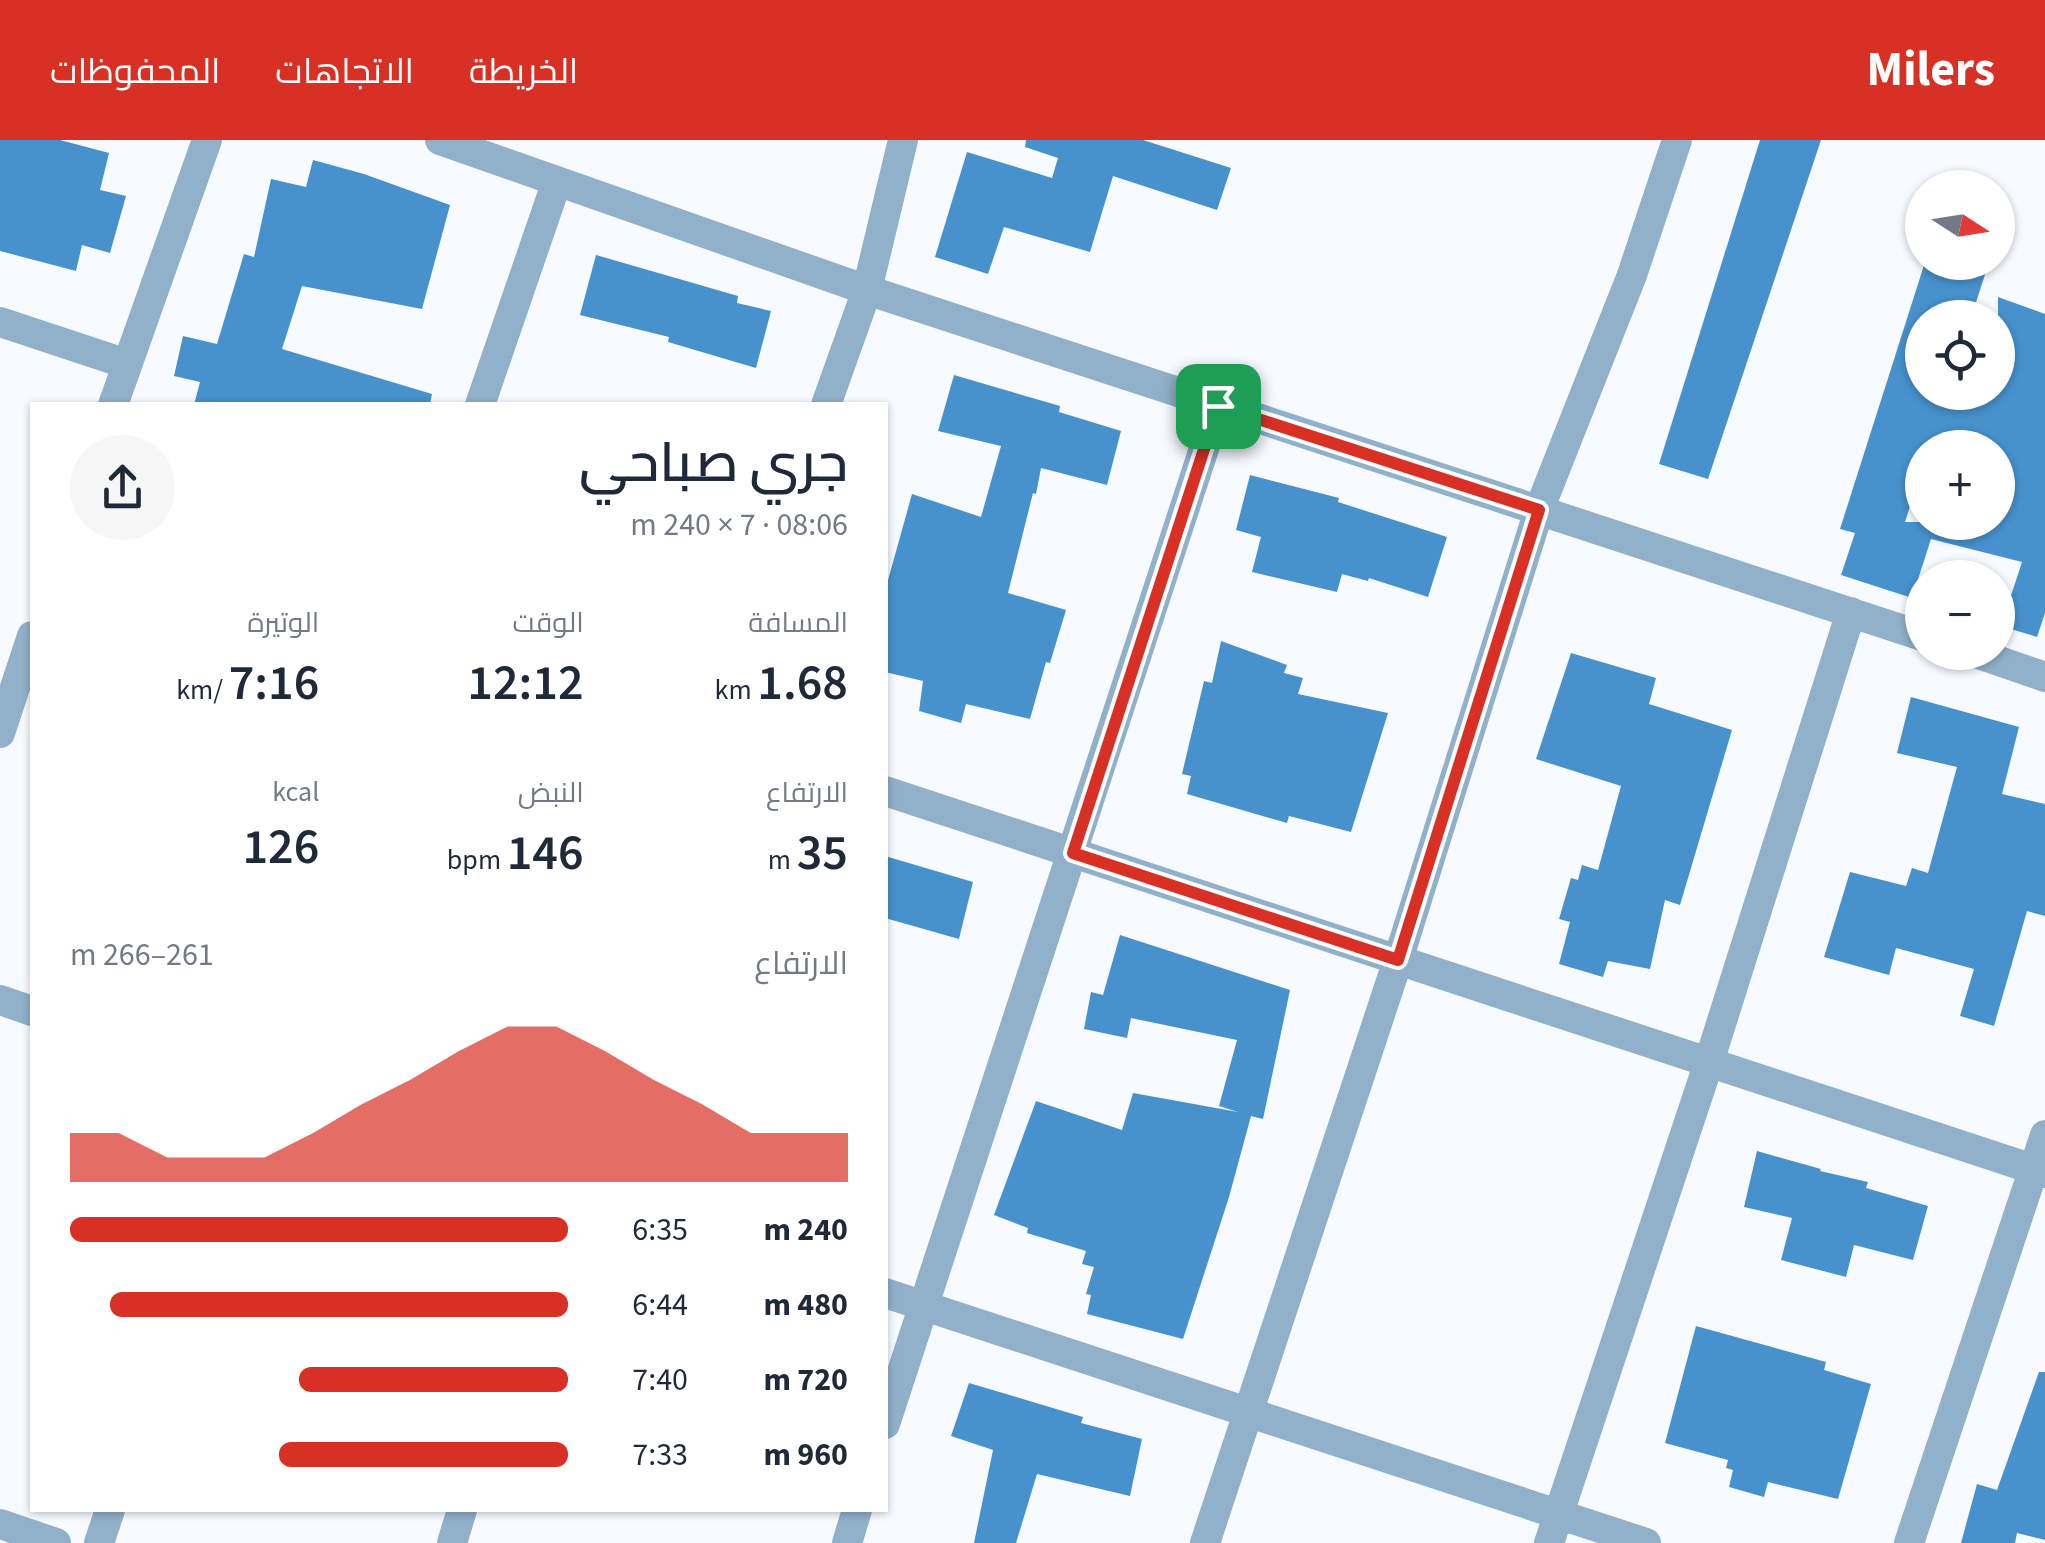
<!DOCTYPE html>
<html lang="ar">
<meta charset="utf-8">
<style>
body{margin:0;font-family:"Source Sans 3",Cairo,sans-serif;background:#f6f6f7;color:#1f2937;direction:rtl;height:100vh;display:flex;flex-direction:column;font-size:38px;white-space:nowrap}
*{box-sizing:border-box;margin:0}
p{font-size:32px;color:#747a83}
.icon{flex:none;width:55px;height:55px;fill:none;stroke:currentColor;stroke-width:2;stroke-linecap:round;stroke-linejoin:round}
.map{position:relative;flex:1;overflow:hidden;direction:ltr}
.sheet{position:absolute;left:30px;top:262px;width:858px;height:1110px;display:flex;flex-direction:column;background:#fff;border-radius:0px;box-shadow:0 2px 8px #0004;direction:rtl}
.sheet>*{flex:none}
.needle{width:65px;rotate:102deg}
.fabs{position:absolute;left:1905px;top:30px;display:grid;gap:20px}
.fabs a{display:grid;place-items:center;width:110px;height:110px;border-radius:50%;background:#fff;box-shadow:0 2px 8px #0004;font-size:50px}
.pin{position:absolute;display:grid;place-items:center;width:85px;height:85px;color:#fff;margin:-42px;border-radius:20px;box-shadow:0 5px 15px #0006}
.round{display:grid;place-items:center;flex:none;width:105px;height:105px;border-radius:52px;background:#f6f6f7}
.headline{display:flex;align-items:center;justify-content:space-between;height:170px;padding:0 40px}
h1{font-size:55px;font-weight:600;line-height:75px}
.stats{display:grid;grid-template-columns:repeat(3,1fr);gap:15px;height:170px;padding:10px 40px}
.stats div{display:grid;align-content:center}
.stats b{font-size:50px;font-weight:600}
.stats small{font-size:28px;font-weight:400}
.stats p{font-size:28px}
.chart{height:280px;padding:20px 40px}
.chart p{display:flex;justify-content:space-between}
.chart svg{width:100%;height:180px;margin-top:10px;fill:#d93025;opacity:.7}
ul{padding:0 40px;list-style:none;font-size:32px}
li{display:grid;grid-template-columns:160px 120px 1fr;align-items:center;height:75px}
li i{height:25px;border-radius:12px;background:#d93025}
header{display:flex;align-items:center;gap:60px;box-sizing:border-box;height:140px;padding:0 50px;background:#d93025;color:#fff}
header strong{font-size:48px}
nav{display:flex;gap:55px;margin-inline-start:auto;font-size:35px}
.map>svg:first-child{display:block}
</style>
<header>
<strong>Milers</strong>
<nav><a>الخريطة</a><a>الاتجاهات</a><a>المحفوظات</a></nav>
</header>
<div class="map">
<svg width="2045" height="1403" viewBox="0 0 2045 1403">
<rect width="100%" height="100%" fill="#f7fbff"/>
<path fill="#4791cc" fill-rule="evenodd" d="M0,0H60L109,13L100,50L126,56L110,113L82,105L76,131L0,111Z
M1026,0H1143L1231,28L1217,70L1113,36L1090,112L1004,87L988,134L935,117L967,12L1052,38L1058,18L1025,7Z
M1760,0H1821L1708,339L1659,324Z
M313,20L364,34L450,65L422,169L302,146L282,209L432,254L430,265H194L200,242L174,236L183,196L217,204L244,114L254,117L271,39L306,47Z
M596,115L738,156L737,163L771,171L756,228L668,202L669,197L580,175Z
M1925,122H1989L1971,178H1922V252H1998V157L2045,174V473L2037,497L2001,486L2022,422L1931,399L1912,458L1841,435L1855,393L1840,389ZM1922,308H1998V382H1905L1922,329Z
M954,235L1060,266L1059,272L1121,291L1107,345L1041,328L1036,354L1033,353L1008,453L1066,470L1050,523L1046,522L1030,579L966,564L961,583L919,571L923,541L885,532V451L912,354L981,377L1001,306L938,291Z
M1250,335L1339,358L1338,362L1447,397L1428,457L1369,438L1368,441L1342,434L1337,452L1252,432L1261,397L1236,390Z
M1221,501L1287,525L1284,533L1303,538L1298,554L1388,573L1351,692L1289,676L1287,683L1187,654L1191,636L1182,634L1204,541L1212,543Z
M1571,513L1656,538L1649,564L1732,590L1680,765L1665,760L1650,829L1608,821L1603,837L1559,824L1570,782L1559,779L1571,738L1578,740L1582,725L1598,730L1621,646L1536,619Z
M1911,557L2019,587L2002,654L2045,664V776L2027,771L1994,886L1960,876L1974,829L1896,808L1889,835L1824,817L1850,732L1906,746L1912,728L1928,733L1957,627L1897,613Z
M885,716L973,742L959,799L885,778Z
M1120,795L1290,850L1263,979L1251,976L1229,1057L1183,1199L1087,1174L1091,1155L1086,1154L1094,1127L1082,1124L1086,1111L1027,1093L1028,1088L994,1075L1036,961L1122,990L1133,953L1238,972L1219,966L1237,900L1131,878L1127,898L1084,889L1091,852L1103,855Z
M1757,1011L1821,1029L1820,1031L1868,1042L1866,1048L1928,1066L1913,1120L1854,1105L1846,1137L1781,1120L1792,1078L1744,1067Z
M1696,1186L1826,1222L1824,1230L1871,1244L1838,1359L1768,1342L1764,1357L1729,1347L1733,1330L1726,1328L1728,1320L1665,1303Z
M2039,1232H2045V1400L2017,1393L2015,1403H1961L1977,1344L1997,1350Z
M969,1243L1083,1277L1081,1283L1142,1299L1130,1356L1037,1334L1016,1403H974L993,1310L951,1296Z"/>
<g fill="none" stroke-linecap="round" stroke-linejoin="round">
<path stroke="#91b0ca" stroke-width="30" d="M440,0L867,150L1922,496
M0,182L127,224
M113,265L207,0
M480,265L557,41
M826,265L867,150L903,0
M1973,512L2045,537
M0,593L32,496
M885,651L2045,1033
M0,860L32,871
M885,1153L1646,1403
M885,1284L1218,266
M0,1384L56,1403
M99,1403L110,1370
M452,1403L462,1370
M847,1403L857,1370
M1205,1403L1398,820L1539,370L1632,135L1677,0
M1549,1403L1709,922L1851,472
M1909,1403L2045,995"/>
</g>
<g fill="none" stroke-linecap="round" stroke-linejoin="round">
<defs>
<path id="route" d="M1218,266L1539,370L1398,820L1073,713Z"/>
</defs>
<use href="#route" stroke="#fff" stroke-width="20"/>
<use href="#route" stroke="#d93025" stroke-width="12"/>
</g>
</svg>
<div class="fabs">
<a><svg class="needle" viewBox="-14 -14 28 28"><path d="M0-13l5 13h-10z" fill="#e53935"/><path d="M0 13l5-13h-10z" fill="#747a83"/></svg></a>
<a><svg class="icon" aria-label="locate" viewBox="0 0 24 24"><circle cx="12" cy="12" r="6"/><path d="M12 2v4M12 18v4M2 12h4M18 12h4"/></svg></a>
<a>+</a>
<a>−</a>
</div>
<div class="pin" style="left:1218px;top:266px;background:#1e9e55"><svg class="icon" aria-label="arrive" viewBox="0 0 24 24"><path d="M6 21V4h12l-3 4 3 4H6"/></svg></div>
<section class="sheet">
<div class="headline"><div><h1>جري صباحي</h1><p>08:06 · 7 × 240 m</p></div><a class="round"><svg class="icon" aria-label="share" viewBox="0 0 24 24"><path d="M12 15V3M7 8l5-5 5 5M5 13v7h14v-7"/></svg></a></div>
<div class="stats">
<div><p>المسافة</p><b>1.68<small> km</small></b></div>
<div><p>الوقت</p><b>12:12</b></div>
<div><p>الوتيرة</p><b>7:16<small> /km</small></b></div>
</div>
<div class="stats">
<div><p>الارتفاع</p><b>35<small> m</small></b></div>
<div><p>النبض</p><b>146<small> bpm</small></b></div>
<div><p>kcal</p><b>126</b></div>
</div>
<div class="chart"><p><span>الارتفاع</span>261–266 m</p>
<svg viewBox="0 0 160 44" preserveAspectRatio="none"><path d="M0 44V32L10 32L20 38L30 38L40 38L50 32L60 25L70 19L80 12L90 6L100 6L110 12L120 19L130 25L140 32L150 32L160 32V44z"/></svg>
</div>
<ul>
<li><b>240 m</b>6:35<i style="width:100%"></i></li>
<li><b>480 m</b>6:44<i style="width:92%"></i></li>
<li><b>720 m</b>7:40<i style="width:54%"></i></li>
<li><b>960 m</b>7:33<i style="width:58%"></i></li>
</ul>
</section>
</div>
